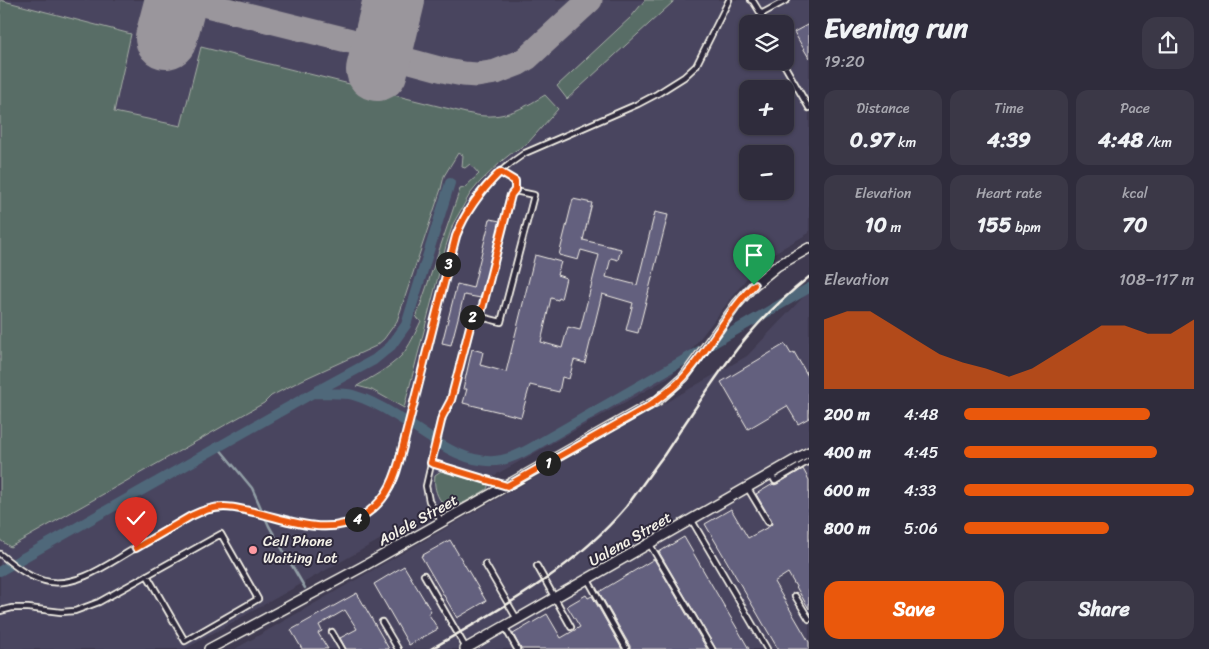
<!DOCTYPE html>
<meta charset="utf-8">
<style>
body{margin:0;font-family:Sriracha,sans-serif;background:#3b3847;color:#f1f3f6;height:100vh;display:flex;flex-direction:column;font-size:19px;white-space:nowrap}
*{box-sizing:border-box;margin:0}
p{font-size:16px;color:#a7a7af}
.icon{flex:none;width:28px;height:28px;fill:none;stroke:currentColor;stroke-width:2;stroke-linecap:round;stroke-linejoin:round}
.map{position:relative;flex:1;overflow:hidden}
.drawer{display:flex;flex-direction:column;background:#2f2c3c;width:400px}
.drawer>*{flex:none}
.fabs{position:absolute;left:739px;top:15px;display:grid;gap:10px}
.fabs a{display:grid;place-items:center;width:55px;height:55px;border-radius:10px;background:#2f2c3c;box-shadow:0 1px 4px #0004,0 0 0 1px #4a4856;font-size:25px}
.pin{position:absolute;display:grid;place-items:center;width:42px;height:42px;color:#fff;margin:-51px -21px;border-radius:50% 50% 50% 0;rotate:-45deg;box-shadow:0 0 5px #0007}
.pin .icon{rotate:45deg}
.km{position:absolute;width:25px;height:25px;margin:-12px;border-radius:50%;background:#222;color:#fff;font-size:14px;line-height:25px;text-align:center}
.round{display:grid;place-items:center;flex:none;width:52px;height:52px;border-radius:15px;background:#3b3847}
.summary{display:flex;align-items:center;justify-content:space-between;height:85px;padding:0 15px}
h1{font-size:28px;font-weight:800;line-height:38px}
.stats{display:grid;grid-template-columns:repeat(3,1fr);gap:8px;height:85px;padding:5px 15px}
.stats div{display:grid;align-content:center;border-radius:12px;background:#3b3847;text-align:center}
.stats b{font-size:21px;font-weight:800}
.stats small{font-size:14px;font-weight:400}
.stats p{font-size:14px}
.chart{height:140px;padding:10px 15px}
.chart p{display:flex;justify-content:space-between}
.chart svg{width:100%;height:90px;margin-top:5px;fill:#ea580c;opacity:.7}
.primary-button{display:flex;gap:10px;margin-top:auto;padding:10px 15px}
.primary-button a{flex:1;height:58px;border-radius:15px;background:#ea580c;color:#fff;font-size:20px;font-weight:800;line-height:58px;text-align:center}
.primary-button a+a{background:#3b3847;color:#f1f3f6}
ul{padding:0 15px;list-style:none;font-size:16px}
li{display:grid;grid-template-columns:80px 60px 1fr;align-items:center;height:38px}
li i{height:12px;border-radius:6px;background:#ea580c}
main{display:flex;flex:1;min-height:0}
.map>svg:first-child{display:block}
</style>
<main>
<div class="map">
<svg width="809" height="649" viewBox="0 0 809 649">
<rect width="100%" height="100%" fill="#3f3a50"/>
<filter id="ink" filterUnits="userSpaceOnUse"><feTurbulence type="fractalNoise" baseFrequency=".02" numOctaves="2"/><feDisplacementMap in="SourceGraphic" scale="10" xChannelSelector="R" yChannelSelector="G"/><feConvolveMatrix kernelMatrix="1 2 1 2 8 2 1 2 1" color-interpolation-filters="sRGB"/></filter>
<g filter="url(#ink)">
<path fill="#4a455e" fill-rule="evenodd" d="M0,0H809V233L760,261L670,377L185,649H0ZM748,24H785V61H748ZM748,89H785V126H748ZM748,154H785V191H748Z
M809,291V649H235L747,356Z"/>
<path fill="#596d66" stroke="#a6afa7" d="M0,0L131,34L114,112L181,126L201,47L466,113C473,114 479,116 486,116C508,117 527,106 545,95L558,109L527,144L513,152L503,160L480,182L470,194L453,224L446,246L404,408L372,390L357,386C372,377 388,369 401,356C410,346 415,333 421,321L416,318L460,189L464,188L479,174L470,164L465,168L462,167L463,155L458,153L444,176L441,189L397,321L384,339L376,346L302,380L271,396L264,403L10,547L0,540Z
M645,0H673V2L567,99L557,86L631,17Z
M441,471L488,485V487L487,489C475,496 448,517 439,498C435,491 434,483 435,475Z"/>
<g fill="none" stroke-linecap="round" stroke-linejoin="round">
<path stroke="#919ea6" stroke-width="2.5" d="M219,448L252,488L269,526L305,588"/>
<path stroke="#4f677a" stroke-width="10" d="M314,393C326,394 342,392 353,395C367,399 382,407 395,415C426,433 463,468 502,460C512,458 522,453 531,448L809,288
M0,571L313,393L374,360L391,346L406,325L450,183"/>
<path stroke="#9a969c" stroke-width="25" d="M180,0L207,5L351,41L410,61L447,71L463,74L477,75L496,72L519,63L527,58L590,0"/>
<path stroke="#9a969c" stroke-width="62" d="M166,38L176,0
M377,70L394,0"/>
</g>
<path fill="#64607e" stroke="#f4f1e8" d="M809,24V58L794,32Z
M573,199L592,203L583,240L621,249L618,260L611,258L606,277L637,285L655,212L668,215L638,333L626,330L633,303L602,294L585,363L574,360L569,379L562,377L559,392L530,385L521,417L463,403L467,389H463L472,349L483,352L480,365L506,372L535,255L561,262L557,275L566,278L561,299L559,298L558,300L551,298L541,342L562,348L568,327L580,330L599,255L581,250L578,260L559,255Z
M490,219L500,221L481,298L464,295L451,345L442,343L457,284L473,288Z
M785,344L791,354L794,352L809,378V418L798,424L787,406L748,429L721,382Z
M803,469L809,480V609L788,573L774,582L809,642V649H778L705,524L731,509L748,538L770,526L772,524L771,520L756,494L773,484H777Z
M684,537L749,649H716L659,552Z
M450,540L486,601L457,618L421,556Z
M654,559L707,649H630V646L599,592Z
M404,566L431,611L428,613L438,629L409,645L374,584Z
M357,593L389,649H346L340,638L357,629L345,610L319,625L322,631L318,633L328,649H302L291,630Z
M586,595L588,598L592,596L622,649H521L513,634L547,614L561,638L580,627L567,606Z"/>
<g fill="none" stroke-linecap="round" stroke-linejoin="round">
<defs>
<path id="lane" d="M751,0L753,1L761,14L765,24
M761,14L787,0
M782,61L809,108
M500,172L515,181V191
M431,463L506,486
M771,474L775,481L809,461
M747,487L768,522
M691,519L767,649
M442,522L429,501L426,486L442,417L451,400L473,315L501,322L534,195L515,191L511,195L480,317
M649,543L712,649
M0,554C15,566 29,579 50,582C80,586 109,563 134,549C153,538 172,527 191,516C205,509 219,507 235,508C260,513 288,523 314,526C353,531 382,509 396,474L453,246C465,206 490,176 525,153L638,104L657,94L684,77L696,66L729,0
M485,564L517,619
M537,566L571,627
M424,575L466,648
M588,580L626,648
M795,596L809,619
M0,611L12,608H28L61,612L75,611L99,602L221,534L258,599L185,641L147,575
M382,622L398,649
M504,626L517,649
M332,632L342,649"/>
<path id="street" d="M209,649L362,567L658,400L684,377L737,304L754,285L777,266L809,248
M465,649L809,452"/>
</defs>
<use href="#lane" stroke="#f4f1e8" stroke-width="8"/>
<use href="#street" stroke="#f4f1e8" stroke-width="12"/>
<use href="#lane" stroke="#2f2a3d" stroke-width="4.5"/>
<use href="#street" stroke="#2f2a3d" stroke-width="9"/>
<path stroke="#f4f1e8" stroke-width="2.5" d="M431,649C502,608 573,570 626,507C639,490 651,472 664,455C685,423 706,391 728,361C751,329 779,301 809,277"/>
</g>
</g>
<g fill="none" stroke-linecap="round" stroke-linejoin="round" filter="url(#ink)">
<defs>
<path id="route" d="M136,548L191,516C201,511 212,507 224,507C234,507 244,510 254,512C289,520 327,537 361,517C383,504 393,485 399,462L456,236C466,210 481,191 500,172L515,181V190L511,195L480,317L473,315L451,400L442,417L431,463L507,486L649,406C661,397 674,388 684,377C710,348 727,312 754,285"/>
</defs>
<use href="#route" stroke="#fff" stroke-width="10"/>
<use href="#route" stroke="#ea580c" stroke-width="6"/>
</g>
<circle fill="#ff9aa2" stroke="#2f2a3d" stroke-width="2" cx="253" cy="550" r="5"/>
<g text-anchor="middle" stroke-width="4" stroke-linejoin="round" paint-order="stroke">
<g font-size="15" fill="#f4f1e8" stroke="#2f2a3d">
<text transform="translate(418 520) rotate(-29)" y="5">Aolele Street</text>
<text transform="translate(630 539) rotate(-30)" y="5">Ualena Street</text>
</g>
<g font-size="15" fill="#f4f1e8" stroke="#2f2a3d" text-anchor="start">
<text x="263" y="546">Cell Phone<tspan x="263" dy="17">Waiting Lot</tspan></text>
</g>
</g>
</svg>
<div class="fabs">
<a><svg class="icon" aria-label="layers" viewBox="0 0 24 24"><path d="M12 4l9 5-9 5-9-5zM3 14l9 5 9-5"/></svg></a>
<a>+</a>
<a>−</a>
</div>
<div class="pin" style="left:754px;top:285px;background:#1e9e55"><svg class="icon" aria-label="arrive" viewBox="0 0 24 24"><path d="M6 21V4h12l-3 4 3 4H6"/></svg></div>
<div class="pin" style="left:136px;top:548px;background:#d93025"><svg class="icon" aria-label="check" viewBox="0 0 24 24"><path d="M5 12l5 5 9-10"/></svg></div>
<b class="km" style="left:548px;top:463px">1</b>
<b class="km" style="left:472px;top:317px">2</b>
<b class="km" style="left:448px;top:264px">3</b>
<b class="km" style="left:357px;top:519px">4</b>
</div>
<section class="drawer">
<div class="summary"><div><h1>Evening run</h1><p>19:20</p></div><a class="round"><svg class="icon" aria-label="share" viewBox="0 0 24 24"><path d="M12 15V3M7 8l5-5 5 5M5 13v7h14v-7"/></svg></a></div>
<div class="stats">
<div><p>Distance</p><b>0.97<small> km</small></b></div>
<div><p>Time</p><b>4:39</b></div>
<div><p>Pace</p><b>4:48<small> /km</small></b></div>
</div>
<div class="stats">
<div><p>Elevation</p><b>10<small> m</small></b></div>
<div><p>Heart rate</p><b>155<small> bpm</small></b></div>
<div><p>kcal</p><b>70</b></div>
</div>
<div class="chart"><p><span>Elevation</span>108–117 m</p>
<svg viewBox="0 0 160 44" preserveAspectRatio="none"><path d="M0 44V10L10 6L20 6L30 13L40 20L50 27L60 31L70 34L80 38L90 34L100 27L110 20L120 13L130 13L140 17L150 17L160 10V44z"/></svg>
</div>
<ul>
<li><b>200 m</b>4:48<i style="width:81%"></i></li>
<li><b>400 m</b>4:45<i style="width:84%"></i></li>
<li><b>600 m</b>4:33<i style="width:100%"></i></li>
<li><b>800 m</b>5:06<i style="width:63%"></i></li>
</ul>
<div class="primary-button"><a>Save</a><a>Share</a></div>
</section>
</main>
